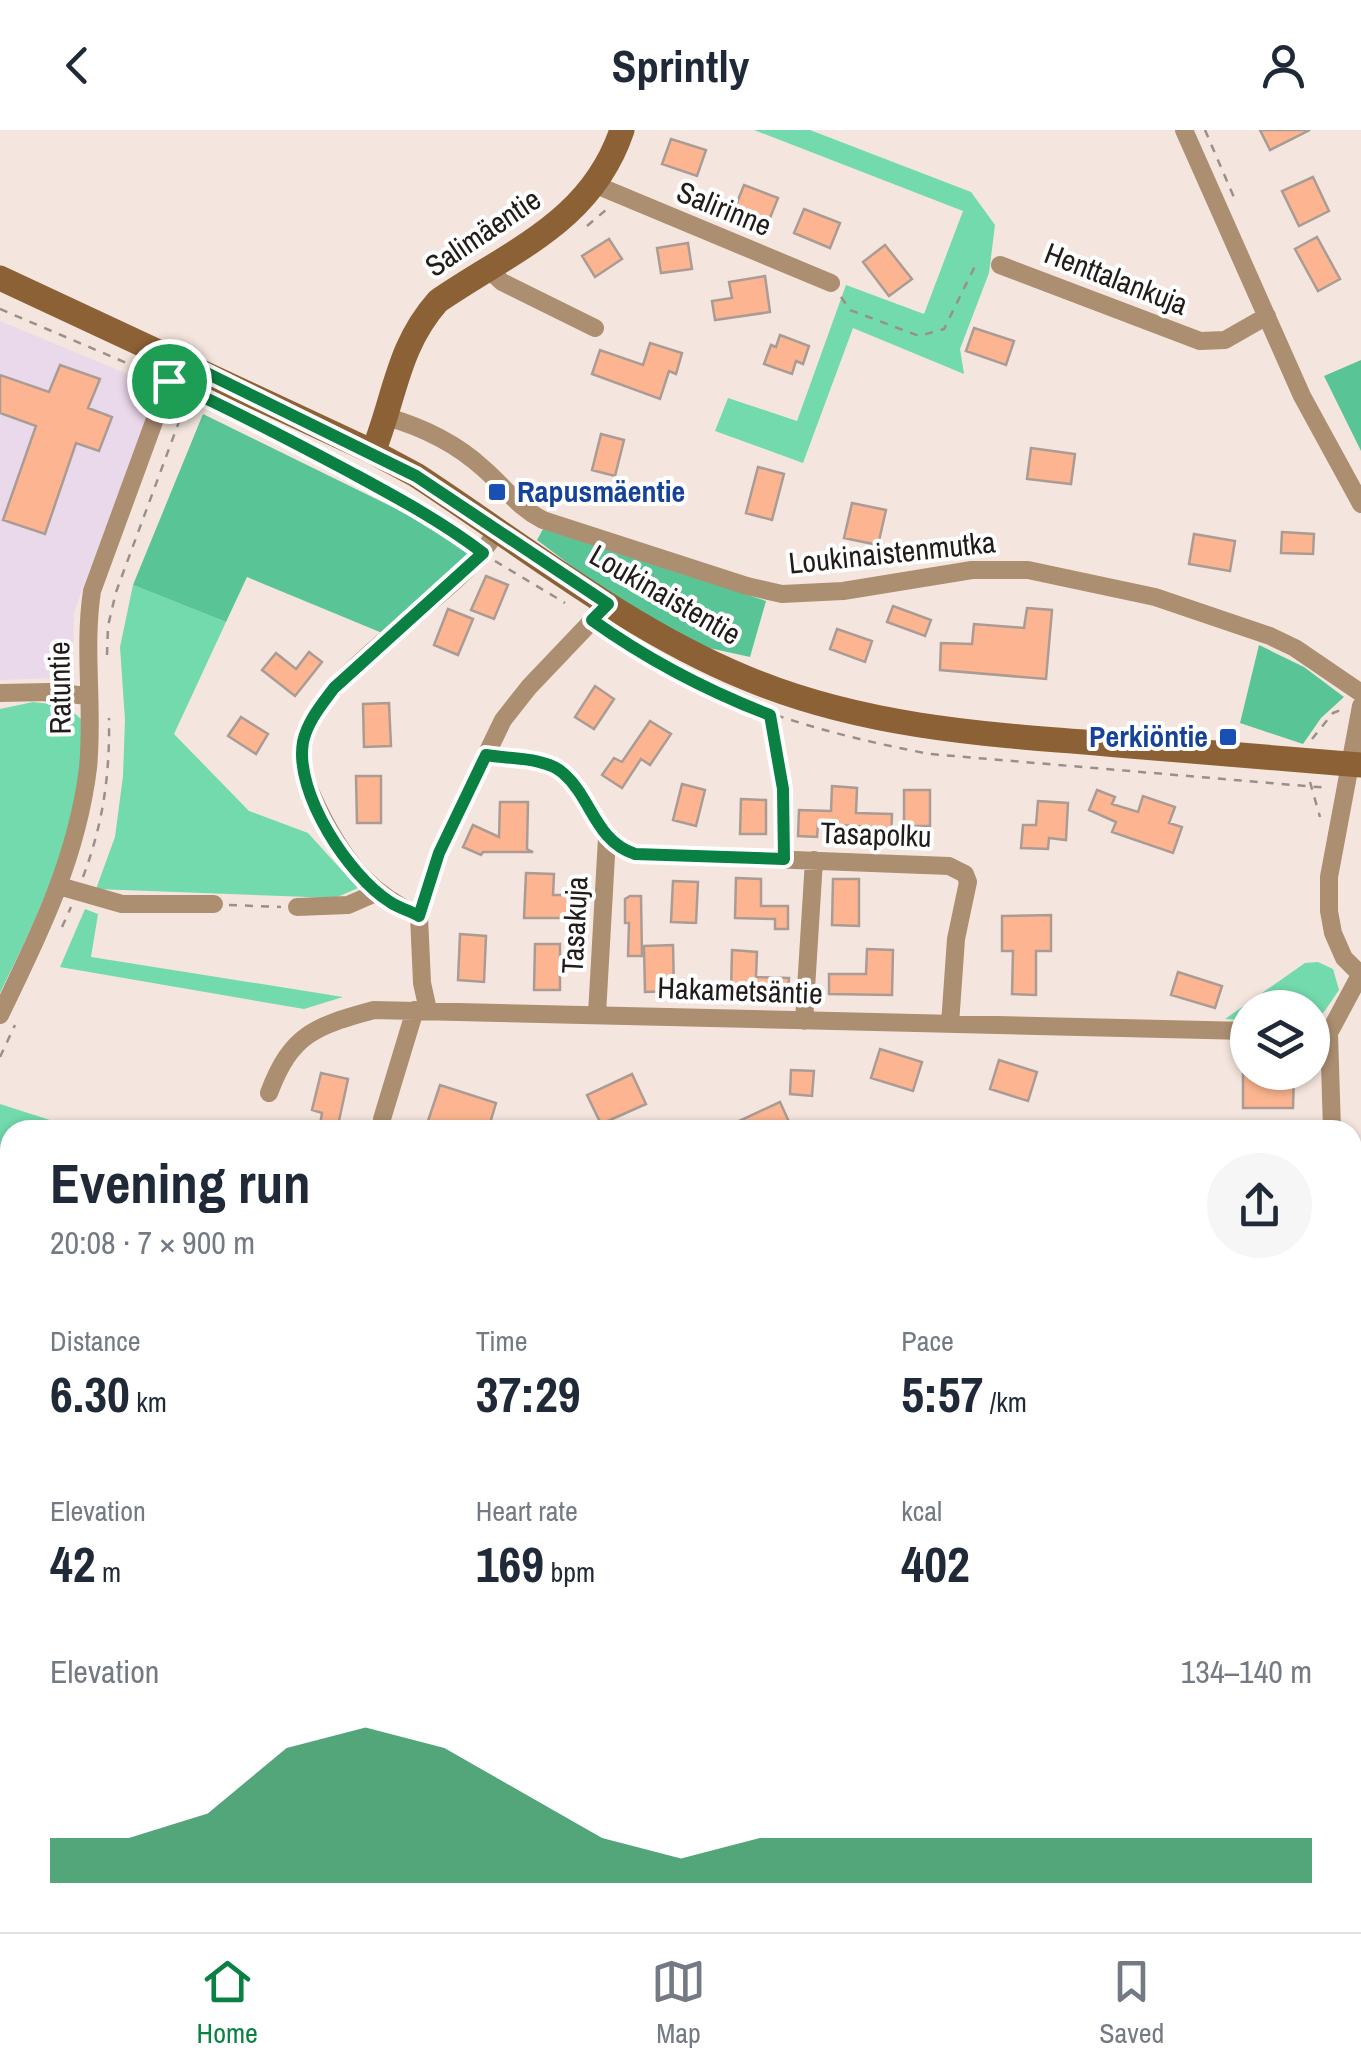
<!DOCTYPE html>
<meta charset="utf-8">
<style>
body{margin:0;font-family:"Archivo Narrow",sans-serif;background:#f6f6f7;color:#1f2937;height:100vh;display:flex;flex-direction:column;font-size:38px;white-space:nowrap}
*{box-sizing:border-box;margin:0}
p{font-size:32px;color:#747a83}
.icon{flex:none;width:55px;height:55px;fill:none;stroke:currentColor;stroke-width:2;stroke-linecap:round;stroke-linejoin:round}
.map{position:relative;flex:1;overflow:hidden}
.panel{position:absolute;left:0px;top:990px;width:1362px;height:812px;display:flex;flex-direction:column;background:#fff;border-radius:30px 30px 0 0;box-shadow:0 2px 8px #0004}
.panel>*{flex:none}
.controls{position:absolute;left:1230px;top:860px;display:grid;gap:20px}
.controls a{display:grid;place-items:center;width:100px;height:100px;border-radius:50%;background:#fff;box-shadow:0 2px 8px #0004;font-size:50px}
.pin{position:absolute;display:grid;place-items:center;width:85px;height:85px;color:#fff;margin:-42px;border:5px solid #fff;border-radius:50%;box-shadow:0 2px 10px #0007}
.round{display:grid;place-items:center;flex:none;width:105px;height:105px;border-radius:52px;background:#f6f6f7}
.summary{display:flex;align-items:center;justify-content:space-between;height:170px;padding:0 50px}
h1{font-size:55px;font-weight:700;line-height:75px}
.figures{display:grid;grid-template-columns:repeat(3,1fr);gap:15px;height:170px;padding:10px 50px}
.figures div{display:grid;align-content:center}
.figures b{font-size:50px;font-weight:700}
.figures small{font-size:28px;font-weight:400}
.figures p{font-size:28px}
.chart{height:280px;padding:20px 50px}
.chart p{display:flex;justify-content:space-between}
.chart svg{width:100%;height:180px;margin-top:10px;fill:#0b8043;opacity:.7}
header{display:flex;justify-content:space-between;align-items:center;height:130px;padding:0 50px;background:#fff;font-size:45px;font-weight:700}
.dock{display:flex;justify-content:space-around;align-items:center;height:140px;border-top:2px solid #e0e1e3;background:#fff;font-size:28px;color:#747a83}
.dock a{display:grid;justify-items:center;gap:5px}
.dock .selected{color:#0b8043}
.map>svg:first-child{display:block}
</style>
<header><svg class="icon" aria-label="back" viewBox="0 0 24 24"><path d="M15 5l-7 7 7 7"/></svg>Sprintly<svg class="icon" aria-label="person" viewBox="0 0 24 24"><circle cx="12" cy="8" r="4"/><path d="M4 21q1-7 8-7t8 7"/></svg></header>
<div class="map">
<svg width="1361" height="1802" viewBox="0 0 1361 1802">
<rect width="100%" height="100%" fill="#f4e6de"/>
<path fill="#ead9ea" d="M0,191L159,257L74,482L73,537L55,548L0,550Z"/>
<path fill="#72daac" d="M754,0H810L971,62L995,95L989,143L960,219L964,244L853,198L803,333L715,301L728,268L797,291L846,155L924,184L963,81Z
M133,455L226,492L174,604L249,681L308,703L358,758L335,768L96,759L115,707L123,646L125,590L120,517Z
M33,572L67,576L82,590C81,615 82,643 77,667C61,735 31,801 0,863V579Z
M85,779L98,784L91,827L343,867L304,879L60,837Z
M1318,832L1333,839L1339,860L1324,882L1313,888L1312,878H1248L1247,890L1225,889L1305,833Z
M0,974L81,1000H10V1061L0,1056Z
M0,1484L10,1495V1748L0,1726Z
M173,1793V1792L312,1793L304,1802H175Z"/>
<path fill="#59c597" d="M1361,230V321L1324,246Z
M203,284L415,388L470,424L387,505L247,447L226,492L133,455Z
M543,399L766,471L750,527L700,516L618,471L537,410Z
M1259,515L1304,537L1344,567L1321,588L1303,614L1240,593Z
M1352,1578L1361,1581V1716L1353,1731Z
M977,1792H1318V1793L1312,1802H967Z
M409,1793H900L886,1802H417Z"/>
<path fill="#fcb590" stroke="#aa9c95" stroke-width="2.5" d="M1260,0H1310L1270,20Z
M671,9L706,20L697,46L662,34Z
M1313,47L1329,81L1299,96L1282,61Z
M744,55L778,68L768,93L734,80Z
M804,79L840,93L830,118L794,103Z
M1317,107L1340,149L1318,161L1295,119Z
M609,109L622,129L595,147L582,126Z
M688,113L692,139L661,143L657,118Z
M885,115L912,149L889,166L863,132Z
M765,146L770,182L715,190L712,171L732,168L729,152Z
M974,198L1014,211L1006,235L966,221Z
M780,205L809,216L803,234L796,231L792,244L764,234L771,215L776,217Z
M650,213L682,223L676,244L669,241L660,269L592,244L600,220L643,235Z
M60,235L100,249L88,278L112,287L99,321L76,313L45,404L3,390L36,296L0,283V245L49,262Z
M601,304L624,310L615,346L592,340Z
M1031,318L1075,324L1071,354L1027,349Z
M758,337L784,344L772,390L746,383Z
M852,373L886,380L878,415L844,408Z
M1282,402L1314,404L1313,424L1281,423Z
M1194,404L1235,411L1230,441L1189,434Z
M486,446L508,455L494,489L471,480Z
M893,476L931,490L925,506L887,492Z
M1027,478L1052,480L1046,549L940,540L941,513L972,514L974,494L1024,498Z
M448,479L473,489L458,525L434,515Z
M837,499L872,511L865,532L830,519Z
M309,522L322,532L295,566L262,540L276,523L296,539Z
M595,556L614,569L594,599L575,587Z
M389,573L391,616L364,617L363,574Z
M241,587L268,604L256,624L228,606Z
M650,591L671,604L650,635L641,629L622,658L602,645L614,628L622,632Z
M356,646H381V693H357Z
M682,654L705,660L696,696L673,690Z
M832,656L857,658L856,683L892,684L891,707H872V697L818,694L817,707L798,706L799,680L831,681Z
M904,660H930V696H904Z
M1097,660L1115,667L1112,674L1138,682L1143,666L1175,677L1169,693L1182,697L1173,723L1112,702L1116,692L1089,680Z
M741,669L766,670V704H740Z
M1038,671L1068,673L1066,710L1049,708L1048,719L1021,718L1023,695H1036Z
M500,672H528L527,719L533,722H483L481,725L463,717L473,695L499,707Z
M526,743L554,744L553,765H578V788H524Z
M736,748L761,749V776H788V799H775V789L735,788Z
M833,749H859V796L832,795Z
M673,751L698,752L696,793L671,792Z
M630,766H641L642,826H628L629,793H625V769Z
M1051,785V821H1036V865L1012,864L1013,821H1002V786Z
M460,804L486,806L484,852L458,850Z
M535,814H560V860H534Z
M673,815L674,861L645,862L644,816Z
M867,819L893,820L892,865L829,864V844H866Z
M732,820L757,822L756,847L789,848L788,866L731,863Z
M1178,842L1222,856L1215,878L1171,865Z
M880,919L922,932L913,961L871,948Z
M999,930L1037,942L1028,971L990,959Z
M791,940L814,941L812,966L790,964Z
M1243,942H1294L1293,978H1243Z
M321,943L348,949L337,1000H319L322,983L312,980Z
M632,944L646,974L601,994L587,965Z
M440,955L496,973L488,1000H455L428,991Z
M780,972L790,994L776,1000H720Z"/>
<g fill="none" stroke-linecap="round" stroke-linejoin="round">
<path stroke="#9a908a" stroke-width="2.5" stroke-dasharray="8 8" stroke-linecap="butt" d="M1205,0L1236,72
M587,96L607,79
M841,167L850,180L919,206L944,199L975,136H981
M0,179L150,243
M266,297L441,393L468,412
M495,431L565,473
M605,499C702,569 813,602 930,624L1329,658
M107,525L108,496L116,462L190,262
M770,586L783,659L784,712
M1312,609L1333,583L1341,580
M1310,652L1320,687
M83,747C103,694 110,645 109,588
M229,775L281,777
M62,797L71,777
M0,927L15,895
M1,1088L10,1092
M0,1433L10,1444"/>
<path stroke="#ac8e71" stroke-width="18" d="M1184,0L1302,266L1361,374
M596,55L831,153
M1000,135L1200,211L1225,210L1267,186
M487,138L502,152L595,198
M387,287C422,297 457,314 484,339C506,358 516,376 543,390L747,456L782,464L843,461L972,440H1028L1155,467L1270,506L1295,518L1361,563
M0,563L49,562L88,566
M1361,576L1329,747V781L1333,803L1344,828L1361,845
M486,625C508,629 545,627 563,643C592,668 595,711 635,724L949,736L965,744L968,752L956,809L950,894
M59,756L122,774H214
M297,777L348,775L378,762
M419,786C371,763 349,737 324,690C312,666 297,639 304,611C317,553 417,488 460,446C475,432 487,416 499,399
M428,880L422,853L419,786L439,723L503,590L529,557L608,474
M597,884L607,708
M0,885C39,805 77,728 88,638C94,579 83,520 92,461L177,229
M804,891L814,730
M1312,902L1329,903L1360,845
M1329,903L1332,1000
M269,963C291,904 315,896 374,880L1248,901
M382,989L415,880
M1352,1054L1361,1055
M0,1067L10,1072
M1352,1202L1361,1203
M1352,1415L1361,1418
M0,1463L10,1473
M0,1762L8,1802
M144,1792L146,1802"/>
<path stroke="#8d6136" stroke-width="25" d="M0,148L373,322L416,345C523,415 627,499 746,548C858,595 976,604 1096,613C1184,621 1272,628 1361,635
M373,322C395,268 397,217 438,171C512,120 591,92 622,0"/>
</g>
<g fill="none" stroke-linecap="round" stroke-linejoin="round">
<defs>
<path id="route" d="M178,229L416,346L608,474L592,490C648,530 705,560 770,585L783,659L784,729L635,724C595,711 592,668 563,643C546,627 508,629 486,625L439,723L419,786C410,781 399,778 390,772C349,746 294,663 303,612C307,592 322,574 334,558L483,423C441,391 396,367 350,342C290,310 231,279 169,251Z"/>
</defs>
<use href="#route" stroke="#fff" stroke-width="20"/>
<use href="#route" stroke="#0b8043" stroke-width="12"/>
</g>
<g fill="#1a4fb4" stroke="#fff" stroke-width="4">
<rect x="487" y="352" width="20" height="20" rx="5"/>
<rect x="1218" y="597" width="20" height="20" rx="5"/>
</g>
<g text-anchor="middle" stroke-width="8" stroke-linejoin="round" paint-order="stroke">
<g font-size="30" fill="#211c19" stroke="#fff">
<text transform="translate(724 79) rotate(22)" y="10">Salirinne</text>
<text transform="translate(483 103) rotate(-34)" y="10">Salimäentie</text>
<text transform="translate(1116 149) rotate(21)" y="10">Henttalankuja</text>
<text transform="translate(892 423) rotate(-6)" y="10">Loukinaistenmutka</text>
<text transform="translate(665 465) rotate(30)" y="10">Loukinaistentie</text>
<text transform="translate(60 558) rotate(-91)" y="10">Ratuntie</text>
<text transform="translate(876 705) rotate(2)" y="10">Tasapolku</text>
<text transform="translate(575 795) rotate(-87)" y="10">Tasakuja</text>
<text transform="translate(740 861) rotate(2)" y="10">Hakametsäntie</text>
</g>
<g font-size="30" font-weight="bold" fill="#164399" stroke="#fff" text-anchor="start">
<text x="517" y="372">Rapusmäentie</text>
<text x="1208" y="617" text-anchor="end">Perkiöntie</text>
</g>
</g>
</svg>
<div class="controls">
<a><svg class="icon" aria-label="layers" viewBox="0 0 24 24"><path d="M12 4l9 5-9 5-9-5zM3 14l9 5 9-5"/></svg></a>
</div>
<div class="pin" style="left:169px;top:251px;background:#1e9e55"><svg class="icon" aria-label="arrive" viewBox="0 0 24 24"><path d="M6 21V4h12l-3 4 3 4H6"/></svg></div>
<section class="panel">
<div class="summary"><div><h1>Evening run</h1><p>20:08 · 7 × 900 m</p></div><a class="round"><svg class="icon" aria-label="share" viewBox="0 0 24 24"><path d="M12 15V3M7 8l5-5 5 5M5 13v7h14v-7"/></svg></a></div>
<div class="figures">
<div><p>Distance</p><b>6.30<small> km</small></b></div>
<div><p>Time</p><b>37:29</b></div>
<div><p>Pace</p><b>5:57<small> /km</small></b></div>
</div>
<div class="figures">
<div><p>Elevation</p><b>42<small> m</small></b></div>
<div><p>Heart rate</p><b>169<small> bpm</small></b></div>
<div><p>kcal</p><b>402</b></div>
</div>
<div class="chart"><p><span>Elevation</span>134–140 m</p>
<svg viewBox="0 0 160 44" preserveAspectRatio="none"><path d="M0 44V33L10 33L20 27L30 11L40 6L50 11L60 22L70 33L80 38L90 33L100 33L110 33L120 33L130 33L140 33L150 33L160 33V44z"/></svg>
</div>
</section>
</div>
<nav class="dock">
<a class="selected"><svg class="icon" aria-label="home" viewBox="0 0 24 24"><path d="M3 11l9-7 9 7M6 9v11h12V9"/></svg>Home</a>
<a><svg class="icon" aria-label="map" viewBox="0 0 24 24"><path d="M3 6l6-2 6 2 6-2v14l-6 2-6-2-6 2zM9 4v14M15 6v14"/></svg>Map</a>
<a><svg class="icon" aria-label="saved" viewBox="0 0 24 24"><path d="M7 4h10v16l-5-4-5 4z"/></svg>Saved</a>
</nav>
